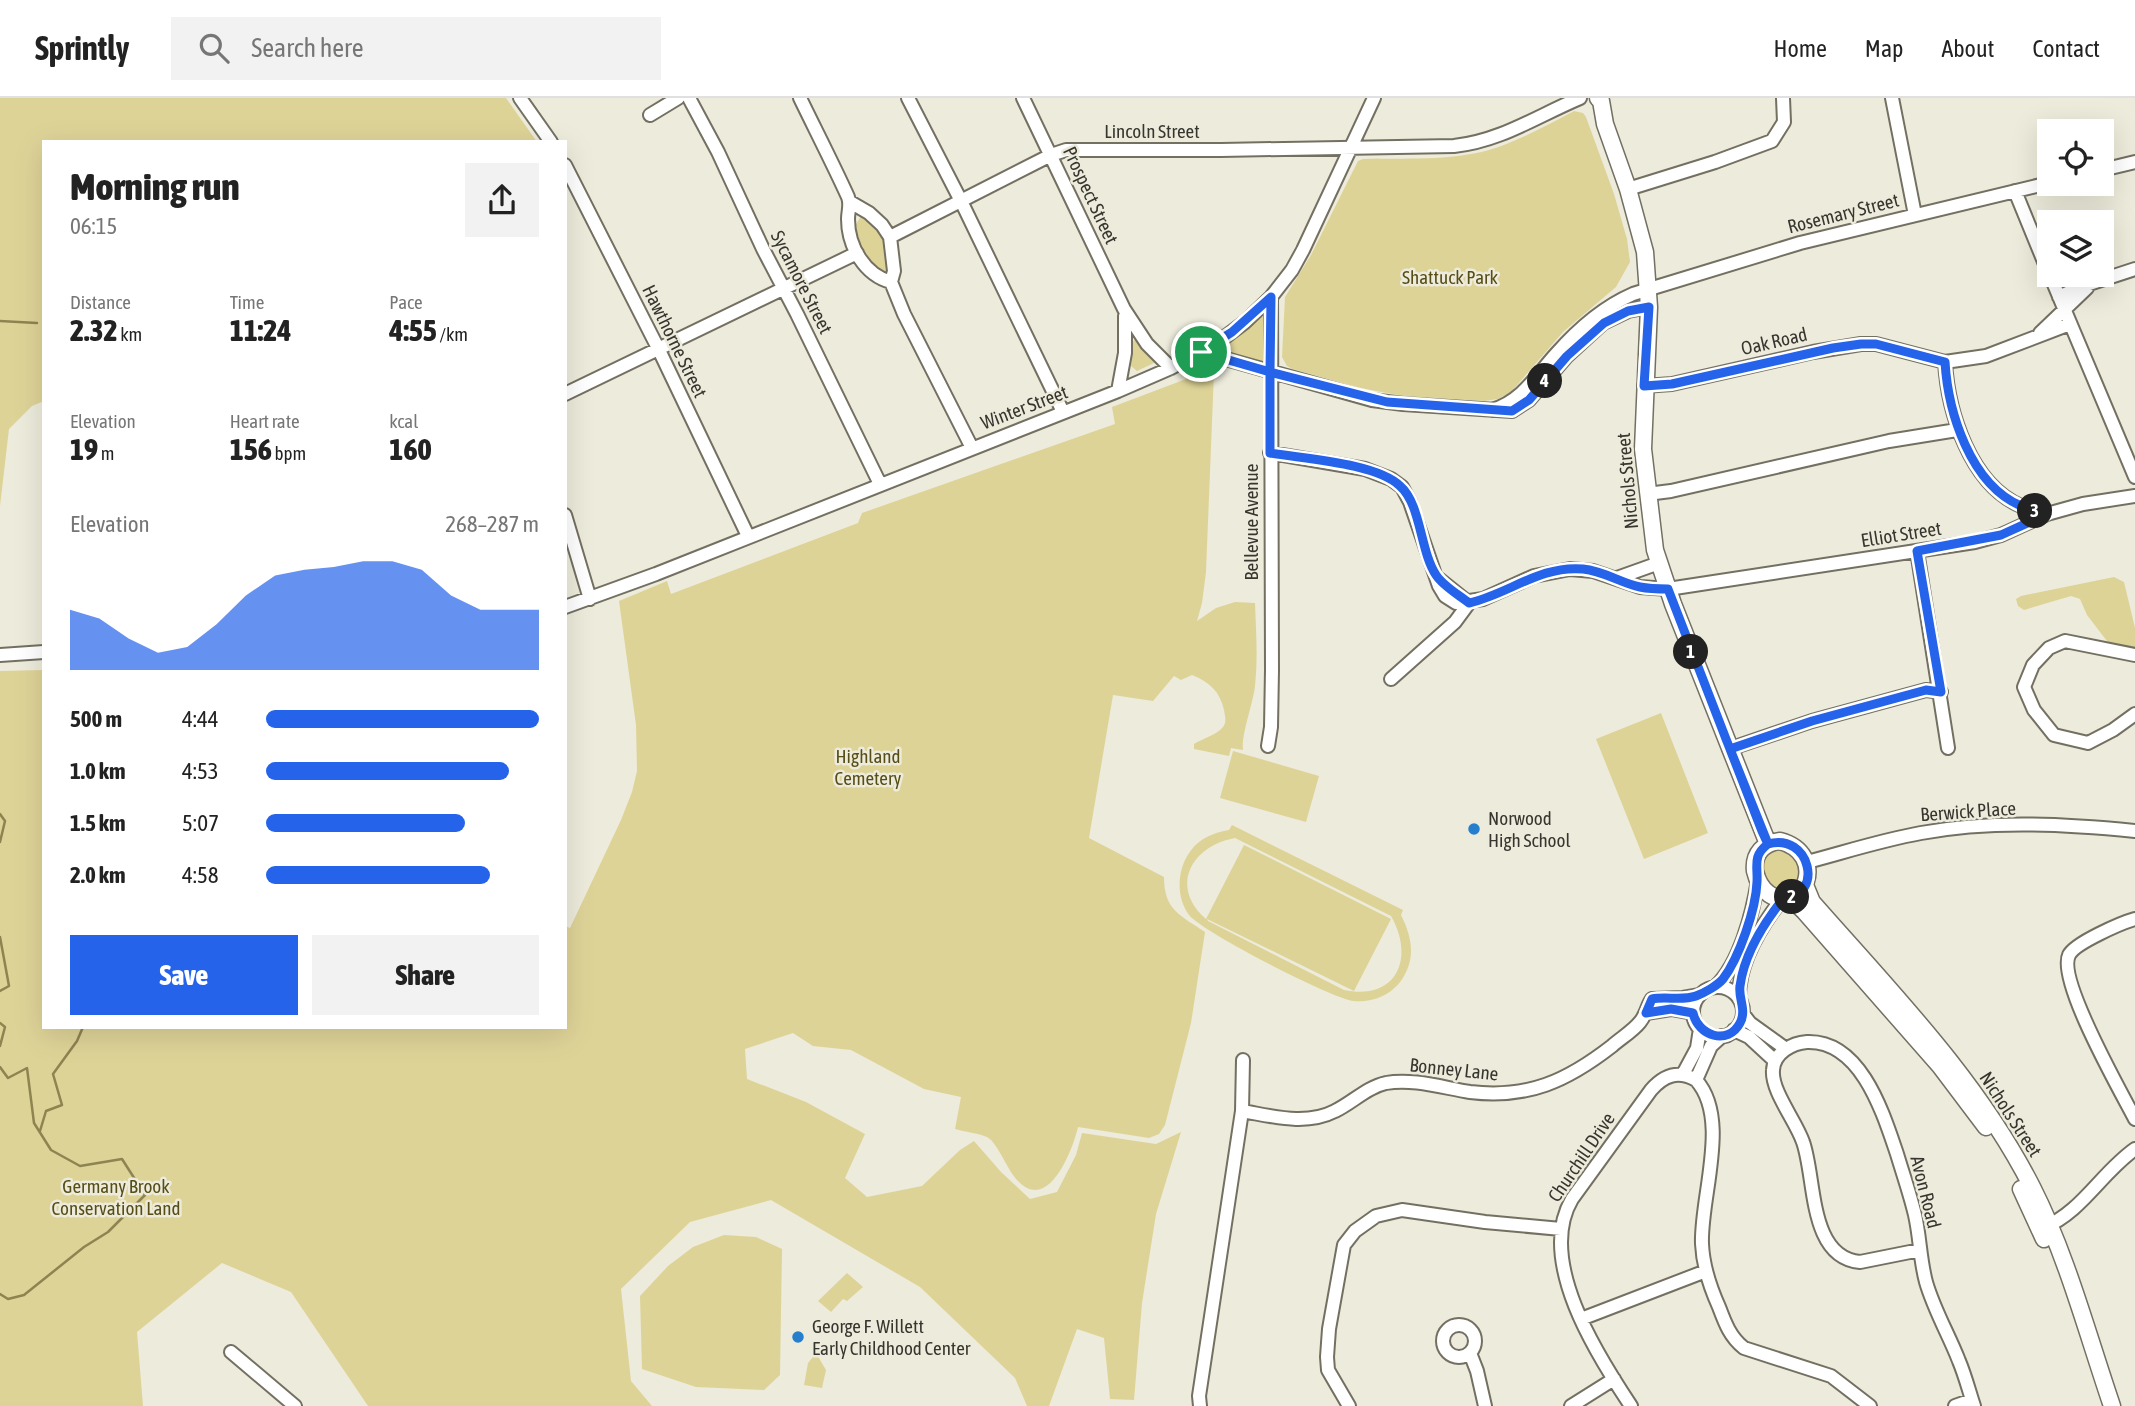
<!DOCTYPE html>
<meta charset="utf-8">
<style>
body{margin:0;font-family:"Asap Condensed",sans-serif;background:#f2f2f2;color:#222;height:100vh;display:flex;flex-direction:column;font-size:26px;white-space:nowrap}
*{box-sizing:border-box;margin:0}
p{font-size:23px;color:#767676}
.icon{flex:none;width:38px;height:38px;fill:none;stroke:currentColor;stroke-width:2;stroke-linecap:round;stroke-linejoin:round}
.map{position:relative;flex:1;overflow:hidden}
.sheet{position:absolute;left:42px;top:42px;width:525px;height:889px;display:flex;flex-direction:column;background:#fff;border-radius:0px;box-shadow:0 7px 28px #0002}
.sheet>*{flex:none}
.buttons{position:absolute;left:2037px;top:21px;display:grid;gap:14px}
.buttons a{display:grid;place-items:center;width:77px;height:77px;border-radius:0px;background:#fff;box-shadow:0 7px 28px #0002;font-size:35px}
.pin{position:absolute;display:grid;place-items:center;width:60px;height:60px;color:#fff;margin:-30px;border:4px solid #fff;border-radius:50%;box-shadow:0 2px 7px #0007}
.km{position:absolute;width:35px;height:35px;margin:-18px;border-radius:50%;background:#222;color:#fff;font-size:19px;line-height:35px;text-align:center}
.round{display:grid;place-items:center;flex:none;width:74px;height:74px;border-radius:0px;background:#f2f2f2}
.head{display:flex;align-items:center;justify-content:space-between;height:119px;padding:0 28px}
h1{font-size:38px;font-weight:800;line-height:52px}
.figures{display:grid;grid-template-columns:repeat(3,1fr);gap:10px;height:119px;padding:7px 28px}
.figures div{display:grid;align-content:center}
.figures b{font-size:30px;font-weight:800}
.figures small{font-size:19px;font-weight:400}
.figures p{font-size:19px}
.chart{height:196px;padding:14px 28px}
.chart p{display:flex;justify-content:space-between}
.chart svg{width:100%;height:126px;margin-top:7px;fill:#2563eb;opacity:.7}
.button{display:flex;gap:14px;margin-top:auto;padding:14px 28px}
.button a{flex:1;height:80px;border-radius:0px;background:#2563eb;color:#fff;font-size:28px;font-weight:800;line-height:80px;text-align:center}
.button a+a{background:#f2f2f2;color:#222}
ul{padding:0 28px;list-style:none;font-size:23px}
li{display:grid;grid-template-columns:112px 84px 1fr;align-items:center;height:52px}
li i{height:18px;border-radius:9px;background:#2563eb}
header{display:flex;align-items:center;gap:42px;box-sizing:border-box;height:98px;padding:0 35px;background:#fff;border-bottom:2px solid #e0e0e0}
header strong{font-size:33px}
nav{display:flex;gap:38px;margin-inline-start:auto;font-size:24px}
.search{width:490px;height:63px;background:#f2f2f2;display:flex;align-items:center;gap:18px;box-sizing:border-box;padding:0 24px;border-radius:0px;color:#767676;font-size:26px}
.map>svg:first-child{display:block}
</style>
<header>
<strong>Sprintly</strong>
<div class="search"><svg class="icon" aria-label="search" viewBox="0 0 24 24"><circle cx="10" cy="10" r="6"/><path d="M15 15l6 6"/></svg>Search here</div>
<nav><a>Home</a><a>Map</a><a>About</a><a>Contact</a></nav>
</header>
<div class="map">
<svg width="2135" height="1308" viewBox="0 0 2135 1308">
<rect width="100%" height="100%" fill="#edebdb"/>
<path fill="#ded397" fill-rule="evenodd" d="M0,0H506L537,44H44V303L32,308L9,331L0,408Z
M1574,13L1583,15L1586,19L1614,96L1627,141L1630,164L1616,189L1563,234L1512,293L1498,301L1484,303L1403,298L1360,290L1292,271L1287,268L1282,259L1285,199L1311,157L1358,63L1363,61C1405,60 1449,63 1489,52C1519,43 1547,27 1574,13Z
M861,118C882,128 891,155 887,176C867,172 858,146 855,128Z
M1261,218L1265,220V266L1221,254L1223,248Z
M1136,240L1154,259V265L1137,273L1131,268L1132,245Z
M1214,274L1206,474L1202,505L1197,523L1216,510L1235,504L1255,505C1256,532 1258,560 1255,588C1253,606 1241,637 1243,652L1231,650L1229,658L1194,651V646C1202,641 1218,636 1223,629C1227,624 1225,618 1224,612C1220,594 1210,584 1192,577L1181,582L1174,578L1153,603L1113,597L1089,740L1164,779C1164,812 1180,817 1205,834L1191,925L1165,1027L1159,1036L1149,1040L1078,1029C1073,1051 1049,1114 1019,1084C1007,1073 999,1046 987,1039C978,1035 965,1034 955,1031L961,999L924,991L851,952L813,948L793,935L745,951L747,981L806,1004L865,1036L845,1080L867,1099L922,1088L960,1052L974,1043L1001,1074L1030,1101L1057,1094L1076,1057L1082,1035L1156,1046L1181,1034L1156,1116L1142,1205L1134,1302L1110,1301L1104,1240L1077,1231L1049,1308H1027L1015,1280L920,1189L771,1102L690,1124L621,1191L631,1283L652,1308H368L291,1194L222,1165L137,1234L143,1308H0V573L44,572V929H565V828L570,830L621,722L632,694L637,673L636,627L619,503L667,483L671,496L858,425L862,415L1115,326L1112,309L1202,275Z
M2114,479L2124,484L2135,530V550L2110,547L2087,517L2080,501L2071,498L2024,512L2018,508L2016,501L2021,498Z
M1661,615L1708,735L1644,761L1596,641Z
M1233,653L1319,678L1306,724L1220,700Z
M1232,727L1403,812L1401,817C1411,837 1416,858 1404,878C1394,896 1374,905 1354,903C1332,901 1201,833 1189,817C1173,795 1178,761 1199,744C1208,737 1218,734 1229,732ZM1235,740L1391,818C1415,860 1397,903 1344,892L1208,823L1207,821L1354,893L1391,821L1244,747L1206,821C1169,789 1191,748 1235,740Z
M1776,750L1787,752L1800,767L1799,784L1789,793C1768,795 1761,777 1763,760Z
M724,1137L756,1139L782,1151L780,1277L764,1292L696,1289L642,1271L640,1198L668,1168L693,1149Z
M847,1175L863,1189L847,1203L843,1201L831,1214L818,1203Z
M816,1255L826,1272L822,1290L804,1287L808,1265Z"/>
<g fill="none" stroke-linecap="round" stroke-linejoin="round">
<path stroke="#8e8451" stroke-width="2.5" d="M0,223L37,225
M0,716L5,723L0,744
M0,839L9,888L0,893
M0,925L5,929L0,948
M0,969L8,980L27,970L34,1025L51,1052L80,1068L122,1061L145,1097L108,1134L84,1149L24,1197L8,1201L0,1196
M40,1033L46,1013L62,1007L53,976L77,943L83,929"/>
<defs>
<path id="minor" d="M520,0L551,44
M689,0L718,54L763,151L797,216L880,386
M800,0C816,33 833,66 848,99C851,107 848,113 848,121C848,149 865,177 891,184
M908,0L961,103L1063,314
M1023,0L1124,211L1147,246L1171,270
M1892,0L1915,117
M650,17L678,0
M565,67L659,252L748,438
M2102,72L2135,64
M1628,91L1715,64L1772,43L1784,24L1783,0
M2015,93L2049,176
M850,104L869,115L882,127L890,139L894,173L891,184L904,216L972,350
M890,139L1051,57L1066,52H1221L1454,48C1501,43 1537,18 1580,0
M2050,177L2135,379
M2059,199L2080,189L2135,171
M2040,235L2087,190
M1201,254L1372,302L1403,306L1512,313L1529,302L1567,258L1603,225L1628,213L1649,209
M1945,264C1948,314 1970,386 2021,408C2029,412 2038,414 2047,416
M1644,288L1672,286L1813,254L1861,246H1876L1945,264L1986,258L2070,226
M1118,293L1125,255V218
M565,296L857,155
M1492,312C1522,303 1536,278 1556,256C1578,231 1603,209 1633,196L1800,145L2049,85
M1270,355L1365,371L1391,381L1402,389L1410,404L1439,488L1445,498L1456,505L1483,501L1534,478L1570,471L1593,473L1640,489L1668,491L1975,444L2001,437L2047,416L2083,406L2135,398
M1647,396L1671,393L1889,343L1957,332
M565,417L590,501
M1917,453L1948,650
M1617,480L1659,465
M1439,481L1469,505
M565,509L656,476L1118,293L1171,270L1217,245L1245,224L1271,199L1292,172L1303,152L1374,0
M0,557L44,554
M2135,557L2065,543L2049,550L2033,567L2024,589L2034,612L2054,637L2088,645L2113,632L2135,616
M1391,581L1455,524L1469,505
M1268,648L1271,629L1272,572L1271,199
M1729,651L1812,623L1926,592L1941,594
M1807,764C1845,754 1882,742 1921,735C1990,722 2065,726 2135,733
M2135,821C2121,825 2075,845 2069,857C2057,882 2121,994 2135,1021
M1715,889C1740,866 1753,814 1758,782
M1693 914a25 25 0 1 1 50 0a25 25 0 1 1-50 0Z
M1739,901C1738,865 1761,828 1782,801
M1646,915L1671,911L1693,915
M1743,916L1750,925L1786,951
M1734,932L1749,939L1775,963
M1683,976L1697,950L1700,931
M1696,982L1711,948L1722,938
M1242,1013C1272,1018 1306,1028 1335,1013C1352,1005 1367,989 1386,985C1413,980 1444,990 1470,994C1528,1001 1567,983 1612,948C1621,940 1633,933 1640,924C1646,917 1647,908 1652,901L1683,900L1700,897
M2043,1130C2082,1114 2101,1075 2135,1051
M1920,1152L1860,1164C1808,1159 1816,1080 1803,1044C1796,1023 1771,993 1773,972C1774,955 1792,945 1807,944C1861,942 1883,1015 1897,1056C1903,1076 1910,1096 1915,1117C1920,1139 1920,1162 1926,1184C1934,1212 1949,1237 1959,1263C1965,1277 1969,1293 1974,1308
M1581,1221L1706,1173
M1443 1243a16 16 0 1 1 32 0a16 16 0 1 1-32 0Z
M231,1254L295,1308
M1470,1255L1477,1273L1485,1308
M1200,1308L1199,1298L1242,1013L1243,962
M1349,1308L1328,1272L1327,1259L1329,1231L1344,1147L1355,1133L1376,1118L1402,1112L1485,1124L1561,1131
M1571,1308L1614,1281
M1631,1308C1597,1257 1536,1162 1572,1101L1651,992C1664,977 1678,972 1696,982C1731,1021 1700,1099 1702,1146C1703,1168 1710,1189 1719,1209C1725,1225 1730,1239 1744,1250L1831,1278L1870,1308
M1955,1308L1972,1302"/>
<path id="major" d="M1598,0L1601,3L1605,26L1628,91L1645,154L1649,209L1643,351L1655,452L1673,506L1768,746
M1780,743C1829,756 1804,819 1769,796C1762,791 1757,782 1755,773C1753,755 1764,745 1780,743Z
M1805,787L1812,804C1891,894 1977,981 2032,1089C2067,1158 2087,1235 2112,1308
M1790,800L1804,813L1940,968L1986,1029
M2021,1091L2044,1141"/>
</defs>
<use href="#minor" stroke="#737062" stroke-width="16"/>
<use href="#major" stroke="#737062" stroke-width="19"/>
<use href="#minor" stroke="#fff" stroke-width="12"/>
<use href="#major" stroke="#fff" stroke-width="16"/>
</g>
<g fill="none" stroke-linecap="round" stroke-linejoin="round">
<defs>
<path id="route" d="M1201,254L1270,274V355C1304,361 1376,365 1400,388C1421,406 1420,453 1436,477C1443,488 1459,497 1469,505C1509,496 1540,467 1583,471C1604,473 1621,485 1640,489C1650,491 1659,491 1668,491L1726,641L1768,746C1752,758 1758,768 1757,784C1756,811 1739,860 1723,881C1717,888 1704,895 1696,898C1682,903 1666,898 1652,901L1646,915L1671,911L1693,915C1698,938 1728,948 1740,925C1747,912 1738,900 1740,888C1744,857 1764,825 1783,801C1825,798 1810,734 1768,746L1762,733L1730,651L1812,623L1926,592L1941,594L1917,453L2001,437L2047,416C2039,414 2029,412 2021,408C1970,386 1948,314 1945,264L1876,246H1861L1833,250L1672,286L1644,288L1649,209L1628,213L1604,225L1567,258L1529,302L1512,313L1387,304L1270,274L1271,199L1232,234L1201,254"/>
</defs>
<use href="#route" stroke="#fff" stroke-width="14"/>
<use href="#route" stroke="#2563eb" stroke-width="9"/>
</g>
<g fill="#267fcd" stroke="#edebdb" stroke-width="2.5">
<circle cx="1474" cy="731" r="7"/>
<circle cx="798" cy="1239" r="7"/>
</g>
<g text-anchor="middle" stroke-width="5" stroke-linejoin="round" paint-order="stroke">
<g font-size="19" fill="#37352f" stroke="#edebdb">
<text x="1152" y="40">Lincoln Street</text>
<text transform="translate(1091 97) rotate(65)" y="7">Prospect Street</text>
<text transform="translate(1843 115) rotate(-14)" y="7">Rosemary Street</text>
<text transform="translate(802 184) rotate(63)" y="7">Sycamore Street</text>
<text transform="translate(675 243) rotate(64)" y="7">Hawthorne Street</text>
<text transform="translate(1774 243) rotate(-13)" y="7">Oak Road</text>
<text transform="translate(1024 309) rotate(-21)" y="7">Winter Street</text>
<text transform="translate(1627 383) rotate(-95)" y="7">Nichols Street</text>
<text transform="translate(1251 424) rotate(-90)" y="7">Bellevue Avenue</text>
<text transform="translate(1901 436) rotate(-9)" y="7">Elliot Street</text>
<text transform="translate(1968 713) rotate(-4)" y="7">Berwick Place</text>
<text transform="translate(1454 971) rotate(6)" y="7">Bonney Lane</text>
<text transform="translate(2011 1016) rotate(57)" y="7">Nichols Street</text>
<text transform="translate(1581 1059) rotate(-56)" y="7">Churchill Drive</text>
<text transform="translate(1926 1094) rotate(76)" y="7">Avon Road</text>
</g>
<g font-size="19" fill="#574e17" stroke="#edebdb">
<text x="1450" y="186">Shattuck Park</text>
<text x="868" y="665">Highland<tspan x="868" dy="22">Cemetery</tspan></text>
<text x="116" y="1095">Germany Brook<tspan x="116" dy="22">Conservation Land</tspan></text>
</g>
<g font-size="19" fill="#37352f" stroke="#edebdb" text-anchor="start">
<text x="1488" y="727">Norwood<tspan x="1488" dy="22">High School</tspan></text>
<text x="812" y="1235">George F. Willett<tspan x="812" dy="22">Early Childhood Center</tspan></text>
</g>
</g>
</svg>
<div class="buttons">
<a><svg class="icon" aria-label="locate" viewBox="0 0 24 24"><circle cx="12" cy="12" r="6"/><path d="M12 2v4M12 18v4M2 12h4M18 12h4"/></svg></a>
<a><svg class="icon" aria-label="layers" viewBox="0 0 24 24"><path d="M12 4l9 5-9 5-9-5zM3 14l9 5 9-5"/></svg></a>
</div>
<div class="pin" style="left:1201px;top:254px;background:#1e9e55"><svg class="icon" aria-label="arrive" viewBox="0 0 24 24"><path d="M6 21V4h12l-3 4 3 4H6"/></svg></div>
<b class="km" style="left:1691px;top:554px">1</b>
<b class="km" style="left:1792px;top:799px">2</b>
<b class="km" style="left:2035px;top:413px">3</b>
<b class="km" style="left:1545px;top:283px">4</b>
<section class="sheet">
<div class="head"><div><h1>Morning run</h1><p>06:15</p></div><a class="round"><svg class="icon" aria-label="share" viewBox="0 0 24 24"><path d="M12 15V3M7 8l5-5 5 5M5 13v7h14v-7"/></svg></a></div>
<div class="figures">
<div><p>Distance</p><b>2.32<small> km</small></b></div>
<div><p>Time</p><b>11:24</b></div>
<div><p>Pace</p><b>4:55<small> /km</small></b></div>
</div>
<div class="figures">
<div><p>Elevation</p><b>19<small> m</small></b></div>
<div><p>Heart rate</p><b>156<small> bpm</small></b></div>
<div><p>kcal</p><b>160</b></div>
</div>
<div class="chart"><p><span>Elevation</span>268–287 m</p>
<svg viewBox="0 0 160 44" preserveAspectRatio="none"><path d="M0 44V23L10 26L20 33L30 38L40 36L50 28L60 18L70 11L80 9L90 8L100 6L110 6L120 9L130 18L140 23L150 23L160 23V44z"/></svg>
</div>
<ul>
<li><b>500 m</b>4:44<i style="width:100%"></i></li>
<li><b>1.0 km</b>4:53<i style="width:89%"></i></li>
<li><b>1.5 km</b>5:07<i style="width:73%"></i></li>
<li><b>2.0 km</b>4:58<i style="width:82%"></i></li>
</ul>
<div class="button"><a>Save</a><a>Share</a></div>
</section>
</div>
